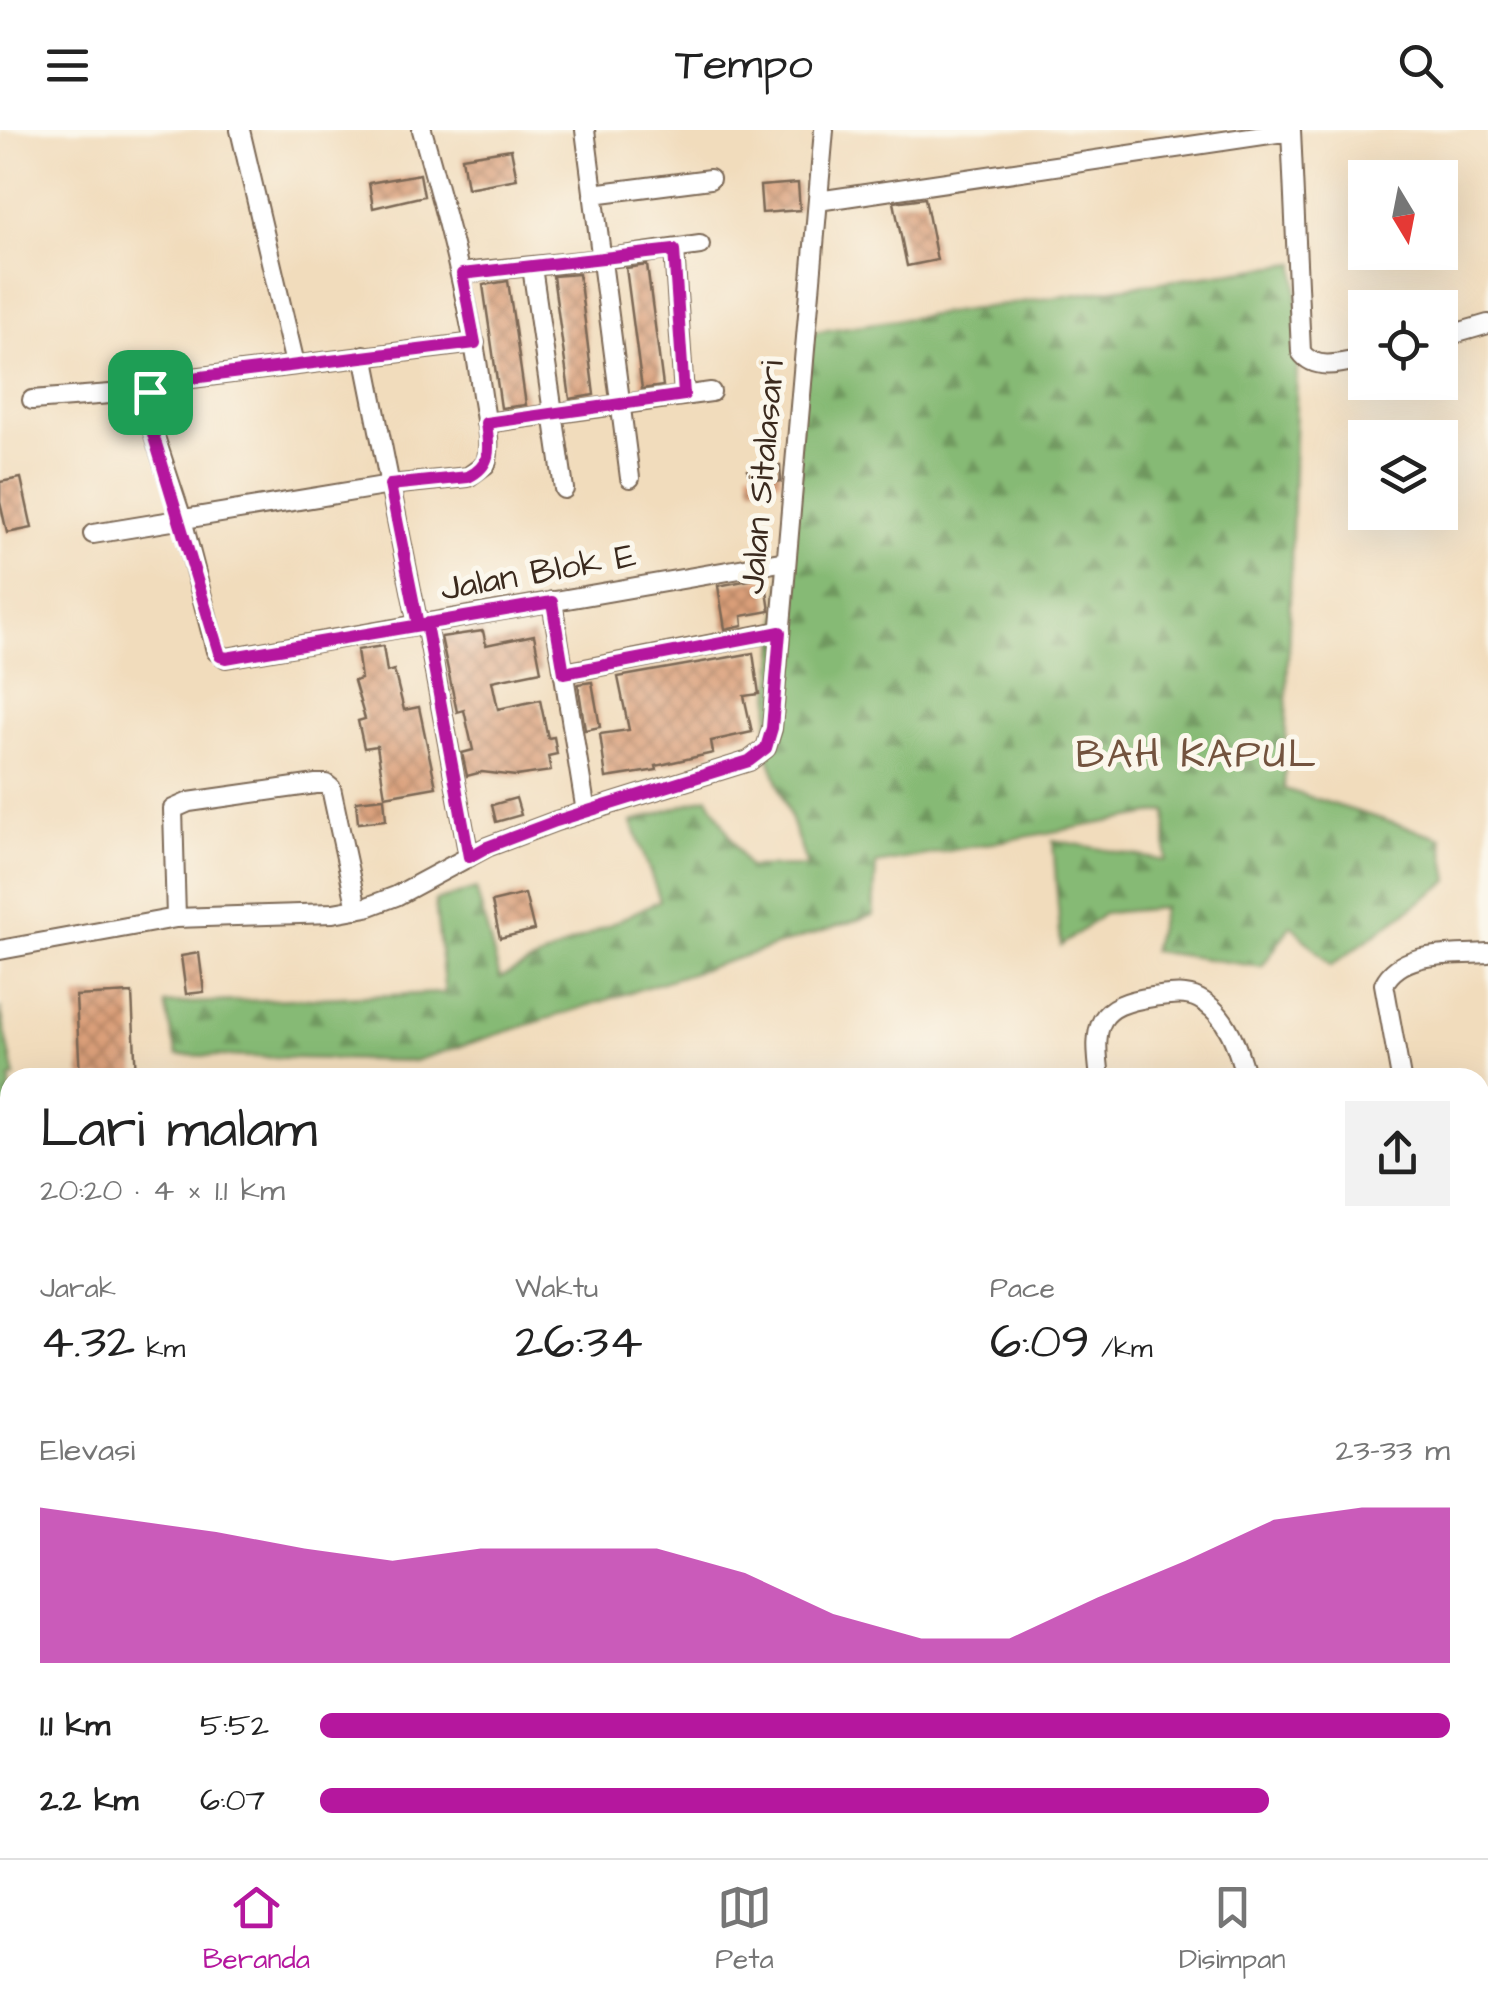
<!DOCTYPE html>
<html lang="id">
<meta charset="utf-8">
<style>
body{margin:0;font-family:"Architects Daughter",sans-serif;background:#f2f2f2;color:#222;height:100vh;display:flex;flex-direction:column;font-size:38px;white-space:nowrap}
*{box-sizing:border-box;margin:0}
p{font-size:32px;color:#767676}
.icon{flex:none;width:55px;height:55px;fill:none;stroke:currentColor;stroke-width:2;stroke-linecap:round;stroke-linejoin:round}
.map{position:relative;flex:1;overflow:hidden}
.sheet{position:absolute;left:0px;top:938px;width:1490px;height:792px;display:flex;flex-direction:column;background:#fff;border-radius:30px 30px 0 0;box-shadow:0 10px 40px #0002}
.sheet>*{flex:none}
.needle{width:65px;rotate:170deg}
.buttons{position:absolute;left:1348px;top:30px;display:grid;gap:20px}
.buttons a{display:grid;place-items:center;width:110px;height:110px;border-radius:0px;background:#fff;box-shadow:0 10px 40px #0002;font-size:50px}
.pin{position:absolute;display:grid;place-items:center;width:85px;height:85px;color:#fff;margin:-42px;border-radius:20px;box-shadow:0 5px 15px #0006}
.round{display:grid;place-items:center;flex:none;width:105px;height:105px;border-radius:0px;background:#f2f2f2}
.summary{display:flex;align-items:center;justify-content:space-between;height:170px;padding:0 40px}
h1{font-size:55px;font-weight:600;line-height:75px}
.stats{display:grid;grid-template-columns:repeat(3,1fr);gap:15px;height:170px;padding:10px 40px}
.stats div{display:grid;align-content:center}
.stats b{font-size:50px;font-weight:600}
.stats small{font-size:28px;font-weight:400}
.stats p{font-size:28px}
.chart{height:280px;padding:20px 40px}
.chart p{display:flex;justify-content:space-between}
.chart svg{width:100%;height:180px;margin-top:10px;fill:#b5179e;opacity:.7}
ul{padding:0 40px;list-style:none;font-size:32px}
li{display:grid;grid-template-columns:160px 120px 1fr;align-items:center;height:75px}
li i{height:25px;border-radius:12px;background:#b5179e}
header{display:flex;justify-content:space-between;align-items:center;height:130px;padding:0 40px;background:#fff;font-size:45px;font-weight:600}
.dock{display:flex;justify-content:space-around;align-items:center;height:140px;border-top:2px solid #e0e0e0;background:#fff;font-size:28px;color:#767676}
.dock a{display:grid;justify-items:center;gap:5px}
.dock .selected{color:#b5179e}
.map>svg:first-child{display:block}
</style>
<header><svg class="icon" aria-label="menu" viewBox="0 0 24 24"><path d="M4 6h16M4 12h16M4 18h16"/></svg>Tempo<svg class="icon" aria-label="search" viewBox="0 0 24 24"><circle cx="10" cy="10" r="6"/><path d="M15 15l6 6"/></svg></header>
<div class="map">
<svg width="1488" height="1728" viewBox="0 0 1488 1728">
<defs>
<pattern id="forest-firs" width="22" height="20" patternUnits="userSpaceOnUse" patternTransform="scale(2.5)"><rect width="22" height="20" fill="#86ba75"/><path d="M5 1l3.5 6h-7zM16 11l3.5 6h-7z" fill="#6f975f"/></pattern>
<pattern id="building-cross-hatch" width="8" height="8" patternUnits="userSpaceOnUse" patternTransform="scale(2.5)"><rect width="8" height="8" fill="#da9f79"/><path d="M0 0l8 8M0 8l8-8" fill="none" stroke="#b28263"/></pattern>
</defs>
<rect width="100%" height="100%" fill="#fbf7ec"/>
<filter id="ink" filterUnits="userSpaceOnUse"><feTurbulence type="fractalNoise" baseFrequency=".01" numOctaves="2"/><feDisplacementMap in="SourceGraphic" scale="20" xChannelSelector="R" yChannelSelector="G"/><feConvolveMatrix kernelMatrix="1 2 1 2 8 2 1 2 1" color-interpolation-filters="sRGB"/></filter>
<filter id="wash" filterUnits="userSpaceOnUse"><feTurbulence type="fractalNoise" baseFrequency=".0048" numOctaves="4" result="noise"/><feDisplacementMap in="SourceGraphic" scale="40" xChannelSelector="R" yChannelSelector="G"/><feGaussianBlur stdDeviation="2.25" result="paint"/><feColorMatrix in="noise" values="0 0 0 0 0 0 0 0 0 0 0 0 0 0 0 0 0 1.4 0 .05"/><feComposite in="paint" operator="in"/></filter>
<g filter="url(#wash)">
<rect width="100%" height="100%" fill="#f1dcbc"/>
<path fill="url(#forest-firs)" stroke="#60724a" stroke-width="2.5" d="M1296,133L1298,207L1284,659L1442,708L1449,751L1331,836L1291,795L1262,837L1152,821L1163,778L1105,783L1061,816L1053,710L1166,731L1167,681L876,734L873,785L414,931L177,925L165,874L445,863L435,771L476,759L500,848L660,770L632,692L708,667L748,737L807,736L766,618L806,203Z
M0,877L15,947L10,948V1034L0,1043Z
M1488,1151V1307L1480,1310V1156Z
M10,1215V1289L0,1284V1216Z
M10,1407V1478L7,1477L0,1487V1416Z
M0,1692L10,1699V1720H39L50,1728H0Z
M59,1720H815L809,1728H55Z"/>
<g id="blocks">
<path fill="url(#building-cross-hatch)" d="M511,19L517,49L467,58L462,27Z
M420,44L424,66L373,78L369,53Z
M798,53L800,80L762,83L760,56Z
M925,68L937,130L907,136L894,72Z
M647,135L663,256L642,259L626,138Z
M579,144L594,265L570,269L553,146Z
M508,151L526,275L501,278L483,155Z
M780,335L781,351L751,357L748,340Z
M21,348L32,398L7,403L0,372V352Z
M765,447L770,481L742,486L743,495L725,499L718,456Z
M483,501L486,515L534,505L541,541L492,551L498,579L540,570L548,608L554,607L557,624L548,626L551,641L516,646L482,642L467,646L462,623L473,620L464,580L457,582L441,507Z
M383,516L387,542L394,540L404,580L419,577L436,657L385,666L377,616L364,618L358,591L365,589L354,551L361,549L357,520Z
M753,523L759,564L744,566L752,602L711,611L713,623L656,636L657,640L606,648L600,604L629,600L618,547Z
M592,552L600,597L585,600L578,554Z
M384,668L386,690L358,693L356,671Z
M516,668L521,685L496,692L492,675Z
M525,764L534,800L500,808L492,772Z
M199,823L204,862L186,864L181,826Z
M132,863L136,948H80L76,866Z"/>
</g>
</g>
<g filter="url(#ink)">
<use href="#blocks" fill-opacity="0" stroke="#7b6855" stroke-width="2.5"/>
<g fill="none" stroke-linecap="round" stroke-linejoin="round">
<defs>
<path id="street" d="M240,0L295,234
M585,0L630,348
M1291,0L1301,222C1315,242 1343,233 1365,228
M593,64L710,49
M818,71L1291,1
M674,119L684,265
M532,137L564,359
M462,143L602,129L700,115
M1440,208L1488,194
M364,225L418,495
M150,261L145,271L147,283L182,389L216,521L226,528L786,431
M32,270L150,261L176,250L475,213
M486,293L711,262
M93,404L390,355L468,347L486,334C492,312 485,287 482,265C470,174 447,88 422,0
M552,471L586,682
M426,494L469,727
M564,543L780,501
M176,788L173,679L189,672L316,654H326L331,658L357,779
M0,820L176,788L333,783L367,777L396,766L487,717L556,691L749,631L766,618L772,599L824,0
M1100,948C1093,894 1096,875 1153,867C1169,865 1185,862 1199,869C1228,884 1238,919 1246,948
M1401,948L1384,854C1402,819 1453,826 1488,823
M1480,1310L1488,1307
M1079,1720L1080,1728
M1329,1720L1331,1728
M890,1728L896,1720"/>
</defs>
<use href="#street" stroke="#7b6855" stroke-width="22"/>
<use href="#street" stroke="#fff" stroke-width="18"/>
</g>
</g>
<g fill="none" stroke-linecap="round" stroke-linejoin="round" filter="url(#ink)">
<defs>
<path id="route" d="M150,262L145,270L147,284L220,526L226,528L426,494L469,727L487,717L556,691L749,631L766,618L772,598L780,502L564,543L552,472L418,495L390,355L468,347C493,335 489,317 486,293L684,265L674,120L462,144L475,213L176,250L150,262"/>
</defs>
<use href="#route" stroke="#fff" stroke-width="20"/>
<use href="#route" stroke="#b5179e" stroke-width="12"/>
</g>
<g text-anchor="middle" stroke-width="10" stroke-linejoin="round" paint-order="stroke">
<g font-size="35" fill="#3b2a1e" stroke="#fbf7ec">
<text transform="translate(761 347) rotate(-85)" y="12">Jalan Sitalasari</text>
<text transform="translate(538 441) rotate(-10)" y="12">Jalan Blok E</text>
</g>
<g font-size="40" letter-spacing="2.5" fill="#73533e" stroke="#fbf7ec">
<text x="1197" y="637">BAH KAPUL</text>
</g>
</g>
</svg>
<div class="buttons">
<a><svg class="needle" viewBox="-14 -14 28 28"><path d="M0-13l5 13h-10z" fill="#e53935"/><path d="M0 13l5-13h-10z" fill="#767676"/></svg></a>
<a><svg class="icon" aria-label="locate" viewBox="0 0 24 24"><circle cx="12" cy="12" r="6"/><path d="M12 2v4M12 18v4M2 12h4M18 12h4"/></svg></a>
<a><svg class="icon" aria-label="layers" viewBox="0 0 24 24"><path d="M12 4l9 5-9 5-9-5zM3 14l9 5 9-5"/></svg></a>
</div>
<div class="pin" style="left:150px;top:262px;background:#1e9e55"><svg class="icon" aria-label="arrive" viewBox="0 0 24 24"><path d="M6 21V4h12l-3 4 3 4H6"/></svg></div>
<section class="sheet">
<div class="summary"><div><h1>Lari malam</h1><p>20:20 · 4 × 1.1 km</p></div><a class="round"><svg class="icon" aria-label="share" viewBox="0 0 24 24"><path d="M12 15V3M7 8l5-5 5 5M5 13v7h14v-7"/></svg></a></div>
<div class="stats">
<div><p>Jarak</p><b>4.32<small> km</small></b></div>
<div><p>Waktu</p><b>26:34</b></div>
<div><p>Pace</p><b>6:09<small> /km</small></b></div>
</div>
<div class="chart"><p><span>Elevasi</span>23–33 m</p>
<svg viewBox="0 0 160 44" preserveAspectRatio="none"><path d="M0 44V6L10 9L20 12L30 16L40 19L50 16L60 16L70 16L80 22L90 32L100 38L110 38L120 28L130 19L140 9L150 6L160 6V44z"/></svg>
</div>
<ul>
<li><b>1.1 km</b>5:52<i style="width:100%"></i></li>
<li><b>2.2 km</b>6:07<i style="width:84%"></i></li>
</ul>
</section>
</div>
<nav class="dock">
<a class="selected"><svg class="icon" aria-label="home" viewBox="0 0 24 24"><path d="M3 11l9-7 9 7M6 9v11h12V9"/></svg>Beranda</a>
<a><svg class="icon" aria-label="map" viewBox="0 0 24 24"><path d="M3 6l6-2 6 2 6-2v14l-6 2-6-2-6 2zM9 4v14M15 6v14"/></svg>Peta</a>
<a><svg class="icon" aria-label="saved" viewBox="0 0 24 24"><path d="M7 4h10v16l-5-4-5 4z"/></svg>Disimpan</a>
</nav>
